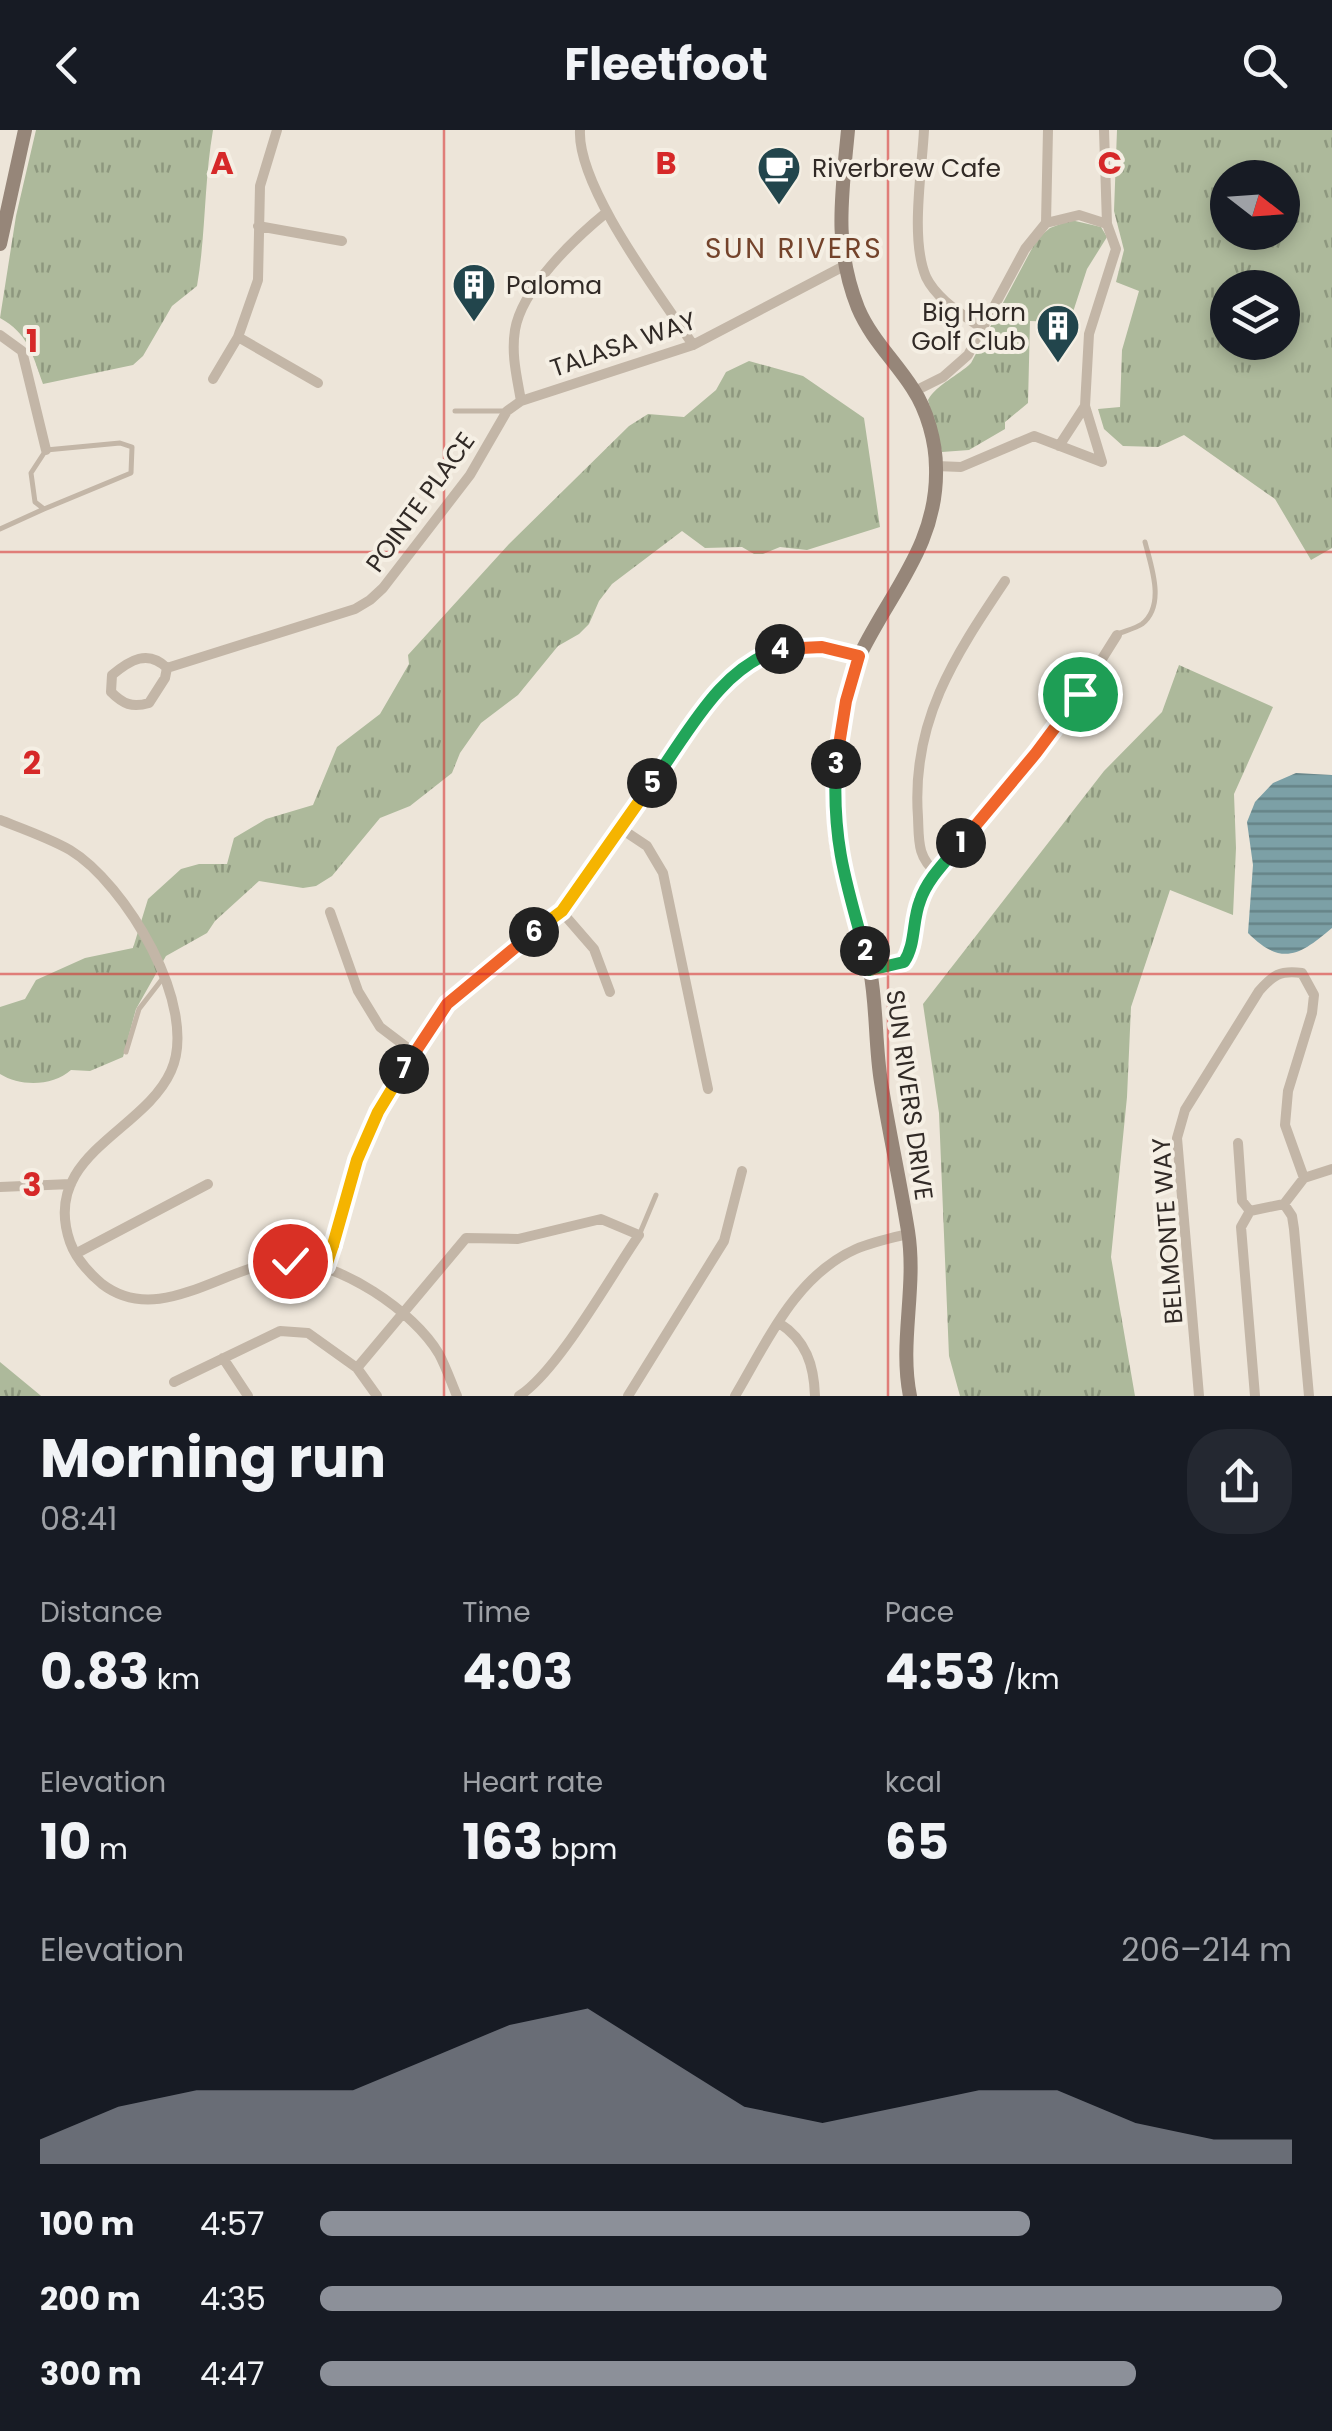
<!DOCTYPE html>
<meta charset="utf-8">
<style>
body{margin:0;font-family:Poppins,sans-serif;background:#242831;color:#f1f3f6;height:100vh;display:flex;flex-direction:column;font-size:38px;white-space:nowrap}
*{box-sizing:border-box;margin:0}
p{font-size:32px;color:#9ea1a6}
.icon{flex:none;width:55px;height:55px;fill:none;stroke:currentColor;stroke-width:2;stroke-linecap:round;stroke-linejoin:round}
.map{position:relative;height:1266px;overflow:hidden}
.drawer{display:flex;flex-direction:column;background:#171b24;flex:1}
.drawer>*{flex:none}
.needle{width:65px;rotate:107deg}
.buttons{position:absolute;left:1210px;top:30px;display:grid;gap:20px}
.buttons a{display:grid;place-items:center;width:90px;height:90px;border-radius:50%;background:#171b24;box-shadow:0 5px 15px #0003;font-size:50px}
.pin{position:absolute;display:grid;place-items:center;width:85px;height:85px;color:#fff;margin:-42px;border:5px solid #fff;border-radius:50%;box-shadow:0 2px 10px #0007}
.km{position:absolute;width:50px;height:50px;margin:-25px;border-radius:50%;background:#222;color:#fff;font-size:28px;line-height:50px;text-align:center}
.round{display:grid;place-items:center;flex:none;width:105px;height:105px;border-radius:40px;background:#242831}
.headline{display:flex;align-items:center;justify-content:space-between;height:170px;padding:0 40px}
h1{font-size:55px;font-weight:700;line-height:75px}
.figures{display:grid;grid-template-columns:repeat(3,1fr);gap:15px;height:170px;padding:10px 40px}
.figures div{display:grid;align-content:center}
.figures b{font-size:50px;font-weight:700}
.figures small{font-size:28px;font-weight:400}
.figures p{font-size:28px}
.chart{height:280px;padding:20px 40px}
.chart p{display:flex;justify-content:space-between}
.chart svg{width:100%;height:180px;margin-top:10px;fill:#8c9099;opacity:.7}
ul{padding:0 40px;list-style:none;font-size:32px}
li{display:grid;grid-template-columns:160px 120px 1fr;align-items:center;height:75px}
li i{height:25px;border-radius:12px;background:#8c9099}
header{display:flex;justify-content:space-between;align-items:center;height:130px;padding:0 40px;background:#171b24;font-size:45px;font-weight:700}
.map>svg:first-child{display:block}
</style>
<header><svg class="icon" aria-label="back" viewBox="0 0 24 24"><path d="M15 5l-7 7 7 7"/></svg>Fleetfoot<svg class="icon" aria-label="search" viewBox="0 0 24 24"><circle cx="10" cy="10" r="6"/><path d="M15 15l6 6"/></svg></header>
<div class="map">
<svg width="1332" height="1266" viewBox="0 0 1332 1266">
<defs>
<pattern id="grass-tufts" width="24" height="20" patternUnits="userSpaceOnUse" patternTransform="scale(2.5)"><rect width="24" height="20" fill="#adb99b"/><path d="M3 7l-1-3M5 7V3M7 7l1-3M15 17l-1-3M17 17v-4M19 17l1-3" fill="none" stroke="#8d977e"/></pattern>
<pattern id="water-rules" width="6" height="5" patternUnits="userSpaceOnUse" patternTransform="scale(2.5)"><rect width="6" height="5" fill="#7ca0a6"/><path d="M0 2.5h6" fill="none" stroke="#668387"/></pattern>
</defs>
<rect width="100%" height="100%" fill="#ede5d9"/>
<path fill="url(#grass-tufts)" fill-rule="evenodd" d="M36,0H213C204,52 206,104 197,156L172,176L143,226L133,235L43,254C33,226 28,203 0,188L16,86Z
M1117,0H1332V418L1311,430L1275,369L1184,305L1158,317L1123,316L1104,299L1098,279L1120,277L1122,220L1139,161L1116,152L1124,120L1114,81ZM1228,48H1282V102H1228ZM1228,158H1282V212H1228Z
M1071,90L1101,97L1107,107L1087,139L1073,182H1059L1058,192L1030,191L1028,273L1005,292V299L969,320L942,322L928,270C937,254 958,246 971,233L1037,109L1050,98Z
M749,231L803,246L864,288L880,397L807,420L780,417L763,424H754L742,417L705,418L682,401L612,454L599,471L589,494L579,504L558,516L518,565L481,593L460,623L452,643L410,676L380,688L332,746L316,756L303,758L259,751L215,791L207,803L166,826L136,879L123,927L90,941L71,940C53,956 21,957 0,944V877L25,869L36,850L85,828L133,818L148,769L181,739L199,734H227L234,708L266,689L313,675L337,617L380,584L409,534L408,525L509,414L629,296L648,284L684,287L716,260L726,242Z
M1179,535L1273,577L1234,664L1236,718L1233,785L1170,760L1131,877L1127,967L1111,1127L1135,1266H960L949,1226L939,983L923,874L1104,641L1162,582Z
M0,1232L40,1265L41,1266H0Z"/>
<path fill="url(#water-rules)" d="M1296,643L1332,645V798C1300,825 1282,837 1248,803L1253,735L1247,692L1255,672L1273,653Z"/>
<g fill="none" stroke-linecap="round" stroke-linejoin="round">
<path stroke="#c3b6a7" stroke-width="5" d="M455,281H504
M120,313L132,317L131,343L44,379L35,372L31,343L46,320Z
M0,399L44,379
M1118,504C1125,501 1136,498 1142,494C1166,475 1151,436 1145,412
M126,922L139,879L163,848
M640,1103L656,1065"/>
<path stroke="#c3b6a7" stroke-width="10" d="M580,0C577,57 660,165 693,215
M924,0C922,41 910,109 926,147C937,170 964,185 983,199
M1046,93L1048,0
M258,96L342,111
M0,205L22,221L46,320
M238,207L318,253
M213,249L238,207L258,150L260,56L277,0
M915,261L943,247L968,225L1025,119L1046,93L1079,85L1107,94
M521,271C517,247 511,225 515,200C522,158 575,108 607,82
M1059,316L1085,276
M1102,332L1085,276L1089,204L1116,119L1107,94L1104,0
M936,336L961,337L1034,306L1102,332
M167,538L165,548L149,573C132,578 123,574 111,562L112,545C130,530 148,519 167,538L355,479L370,470L383,458L470,345L507,281L521,271L693,215L844,136
M0,690C23,699 49,708 70,720C125,753 200,877 171,941C144,1002 40,1025 70,1112C76,1129 89,1143 102,1154C161,1199 227,1132 289,1131C339,1131 414,1181 439,1224C446,1237 451,1252 457,1266
M620,698L647,716L663,743L708,959
M937,743C917,728 919,710 918,687C911,592 954,527 1005,451
M561,781L594,819L610,862
M330,782L358,861L380,897L413,922
M870,840L904,832C916,815 915,788 921,767L1036,623L1080,564L1117,505
M1238,1013L1242,1071L1250,1081
M0,1057L71,1054
M1284,1074L1292,1086L1294,1099L1309,1266
M1250,1081L1241,1097L1255,1266
M1250,1081L1284,1074L1304,1048L1332,1039
M77,1123L208,1054
M326,1136L346,1080L357,1030L378,982L413,922L447,874L561,781L730,546C779,510 802,513 859,526
M779,1193C806,1210 814,1235 815,1266
M223,1228L248,1266
M357,1238L466,1108L518,1109L601,1089L639,1105C610,1147 558,1241 519,1266
M174,1252L280,1201L308,1203L357,1238L377,1266
M628,1266L724,1111L742,1041
M735,1266C767,1212 795,1146 856,1119C872,1112 891,1108 908,1104
M1199,1266L1177,1008L1185,980L1259,861C1273,845 1280,840 1302,843L1314,865L1312,883L1288,961L1285,995L1304,1048"/>
<path stroke="#968679" stroke-width="14" d="M848,0C842,65 833,115 858,178C871,209 896,232 913,259C927,280 936,312 936,338C938,413 892,460 861,523C846,553 840,593 837,626C833,662 832,702 841,738C849,772 863,805 870,840C877,877 875,915 881,952C889,1002 900,1051 908,1101C917,1158 899,1212 910,1266
M0,114L25,0"/>
</g>
<g fill="none" stroke-linecap="round" stroke-linejoin="round">
<defs>
<path id="split-1" d="M961,713L1036,623L1080,564"/>
<path id="split-2" d="M865,821L870,840L904,832C916,814 912,791 920,771C927,749 947,730 961,713"/>
<path id="split-3" d="M836,634C832,709 845,750 865,821"/>
<path id="split-4" d="M780,519L822,517L859,526L846,571L836,634"/>
<path id="split-5" d="M652,653C688,604 719,538 780,519"/>
<path id="split-6" d="M534,802L562,781L652,653"/>
<path id="split-7" d="M404,939L447,874L534,802"/>
<path id="split-8" d="M333,1115L357,1030L378,982L404,939"/>
<path id="split-9" d="M290,1131L326,1136L333,1115"/>
</defs>
<use href="#split-1" stroke="#fff" stroke-width="20"/>
<use href="#split-2" stroke="#fff" stroke-width="20"/>
<use href="#split-3" stroke="#fff" stroke-width="20"/>
<use href="#split-4" stroke="#fff" stroke-width="20"/>
<use href="#split-5" stroke="#fff" stroke-width="20"/>
<use href="#split-6" stroke="#fff" stroke-width="20"/>
<use href="#split-7" stroke="#fff" stroke-width="20"/>
<use href="#split-8" stroke="#fff" stroke-width="20"/>
<use href="#split-9" stroke="#fff" stroke-width="20"/>
<use href="#split-1" stroke="#f0652b" stroke-width="12"/>
<use href="#split-2" stroke="#22a559" stroke-width="12"/>
<use href="#split-3" stroke="#22a559" stroke-width="12"/>
<use href="#split-4" stroke="#f0652b" stroke-width="12"/>
<use href="#split-5" stroke="#22a559" stroke-width="12"/>
<use href="#split-6" stroke="#f5b400" stroke-width="12"/>
<use href="#split-7" stroke="#f0652b" stroke-width="12"/>
<use href="#split-8" stroke="#f5b400" stroke-width="12"/>
<use href="#split-9" stroke="#f5b400" stroke-width="12"/>
</g>
<path fill="none" stroke="#d62828" stroke-width="2.5" stroke-opacity="0.55" d="M444,0V1266M888,0V1266M0,422H1332M0,844H1332"/>
<defs>
<symbol id="cafe-pin" viewBox="-11 -11 22 30"><path d="M0 17L-7.5 6A9.5 9.5 0 1 1 7.5 6Z" fill="#22454c" stroke="#f5efe4"/><path d="M-5.5-4.5H6V0H3Q3 3.5 0 3.5H-2.5Q-5.5 3.5-5.5 0ZM3-3.2v2h1.7v-2ZM-6 4.5H4V6H-6Z" fill="#fff"/></symbol>
<symbol id="building-pin" viewBox="-11 -11 22 30"><path d="M0 17L-7.5 6A9.5 9.5 0 1 1 7.5 6Z" fill="#22454c" stroke="#f5efe4"/><path d="M-4-6H4V6H1V3H-1V6H-4ZM-2.5-4.3h1.7v1.8h-1.7ZM.8-4.3h1.7v1.8H.8ZM-2.5-1h1.7V.8h-1.7ZM.8-1h1.7V.8H.8Z" fill="#fff"/></symbol>
</defs>
<g fill-rule="evenodd">
<use href="#cafe-pin" x="754" y="13" width="50" height="68"/>
<use href="#building-pin" x="449" y="130" width="50" height="68"/>
<use href="#building-pin" x="1033" y="171" width="50" height="68"/>
</g>
<g text-anchor="middle" stroke-width="8" stroke-linejoin="round" paint-order="stroke">
<g font-size="25" fill="#312a26" stroke="#f5efe4" text-anchor="start">
<text x="812" y="47">Riverbrew Cafe</text>
<text x="506" y="164">Paloma</text>
<text x="1026" y="191" text-anchor="end">Big Horn<tspan x="1026" dy="29">Golf Club</tspan></text>
</g>
<g font-size="25" fill="#312a26" stroke="#f5efe4">
<text transform="translate(623 214) rotate(-19)" y="9">TALASA WAY</text>
<text transform="translate(420 372) rotate(-54)" y="9">POINTE PLACE</text>
<text transform="translate(910 965) rotate(82)" y="9">SUN RIVERS DRIVE</text>
<text transform="translate(1167 1101) rotate(-94)" y="9">BELMONTE WAY</text>
</g>
<g font-size="28" letter-spacing="2.5" fill="#74432b" stroke="#f5efe4">
<text x="794" y="128">SUN RIVERS</text>
</g>
</g>
<g font-size="32" text-anchor="middle" font-weight="bold" fill="#d62828" stroke="#f5efe4" stroke-width="8" stroke-linejoin="round" paint-order="stroke">
<text x="222" y="44">A</text>
<text x="666" y="44">B</text>
<text x="1110" y="44">C</text>
<text x="32" y="222">1</text>
<text x="32" y="644">2</text>
<text x="32" y="1066">3</text>
</g>
</svg>
<div class="buttons">
<a><svg class="needle" viewBox="-14 -14 28 28"><path d="M0-13l5 13h-10z" fill="#e53935"/><path d="M0 13l5-13h-10z" fill="#9ea1a6"/></svg></a>
<a><svg class="icon" aria-label="layers" viewBox="0 0 24 24"><path d="M12 4l9 5-9 5-9-5zM3 14l9 5 9-5"/></svg></a>
</div>
<div class="pin" style="left:1080px;top:564px;background:#1e9e55"><svg class="icon" aria-label="arrive" viewBox="0 0 24 24"><path d="M6 21V4h12l-3 4 3 4H6"/></svg></div>
<div class="pin" style="left:290px;top:1131px;background:#d93025"><svg class="icon" aria-label="check" viewBox="0 0 24 24"><path d="M5 12l5 5 9-10"/></svg></div>
<b class="km" style="left:961px;top:713px">1</b>
<b class="km" style="left:865px;top:821px">2</b>
<b class="km" style="left:836px;top:634px">3</b>
<b class="km" style="left:780px;top:519px">4</b>
<b class="km" style="left:652px;top:653px">5</b>
<b class="km" style="left:534px;top:802px">6</b>
<b class="km" style="left:404px;top:939px">7</b>
</div>
<section class="drawer">
<div class="headline"><div><h1>Morning run</h1><p>08:41</p></div><a class="round"><svg class="icon" aria-label="share" viewBox="0 0 24 24"><path d="M12 15V3M7 8l5-5 5 5M5 13v7h14v-7"/></svg></a></div>
<div class="figures">
<div><p>Distance</p><b>0.83<small> km</small></b></div>
<div><p>Time</p><b>4:03</b></div>
<div><p>Pace</p><b>4:53<small> /km</small></b></div>
</div>
<div class="figures">
<div><p>Elevation</p><b>10<small> m</small></b></div>
<div><p>Heart rate</p><b>163<small> bpm</small></b></div>
<div><p>kcal</p><b>65</b></div>
</div>
<div class="chart"><p><span>Elevation</span>206–214 m</p>
<svg viewBox="0 0 160 44" preserveAspectRatio="none"><path d="M0 44V38L10 30L20 26L30 26L40 26L50 18L60 10L70 6L80 18L90 30L100 34L110 30L120 26L130 26L140 34L150 38L160 38V44z"/></svg>
</div>
<ul>
<li><b>100 m</b>4:57<i style="width:73%"></i></li>
<li><b>200 m</b>4:35<i style="width:99%"></i></li>
<li><b>300 m</b>4:47<i style="width:84%"></i></li>
</ul>
</section>
